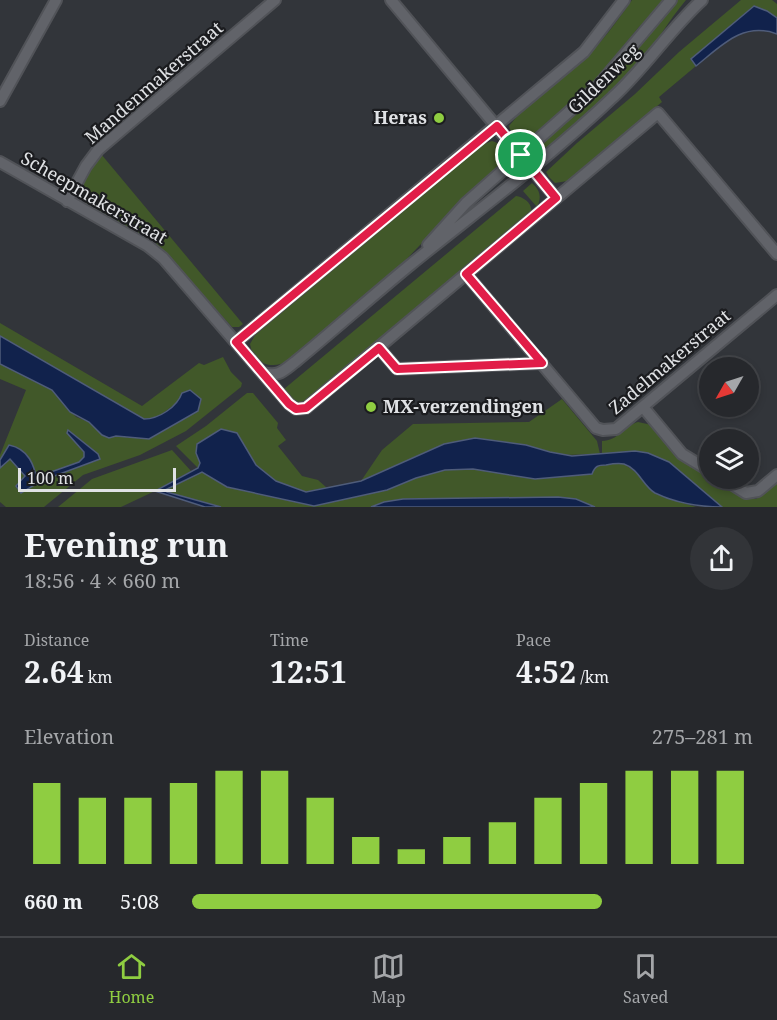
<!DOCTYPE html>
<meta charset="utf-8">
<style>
body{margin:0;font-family:"Noto Serif",serif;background:#323438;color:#f1f3f6;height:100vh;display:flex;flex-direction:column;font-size:22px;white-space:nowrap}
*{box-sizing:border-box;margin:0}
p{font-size:20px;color:#a4a6a9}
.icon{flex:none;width:33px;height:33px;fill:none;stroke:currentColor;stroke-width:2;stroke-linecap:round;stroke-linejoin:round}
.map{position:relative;height:507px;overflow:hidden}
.side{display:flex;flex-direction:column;background:#26282c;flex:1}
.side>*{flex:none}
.needle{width:39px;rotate:231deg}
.controls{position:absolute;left:699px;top:357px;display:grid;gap:12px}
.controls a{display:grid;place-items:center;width:60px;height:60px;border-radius:50%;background:#26282c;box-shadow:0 3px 9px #0003,0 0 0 2px #424448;font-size:30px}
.scale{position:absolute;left:18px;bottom:15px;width:158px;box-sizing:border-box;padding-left:6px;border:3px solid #e0e2e5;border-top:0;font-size:16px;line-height:21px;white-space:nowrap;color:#e0e2e5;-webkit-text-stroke:4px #1b1c1f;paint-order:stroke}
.pin{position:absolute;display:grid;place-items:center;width:51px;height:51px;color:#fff;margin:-26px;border:3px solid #fff;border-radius:50%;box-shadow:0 2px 6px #0007}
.round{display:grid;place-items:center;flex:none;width:63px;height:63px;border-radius:32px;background:#323438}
.summary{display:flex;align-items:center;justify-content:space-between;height:102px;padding:0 24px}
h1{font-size:33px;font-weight:700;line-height:45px}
.stats{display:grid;grid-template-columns:repeat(3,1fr);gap:9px;height:102px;padding:6px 24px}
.stats div{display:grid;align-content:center}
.stats b{font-size:30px;font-weight:700}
.stats small{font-size:16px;font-weight:400}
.stats p{font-size:16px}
.chart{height:168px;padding:12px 24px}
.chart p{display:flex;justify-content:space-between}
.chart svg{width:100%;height:108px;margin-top:6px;stroke:#8fcd41;stroke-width:6}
ul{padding:0 24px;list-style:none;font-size:20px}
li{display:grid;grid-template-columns:96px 72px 1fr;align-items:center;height:45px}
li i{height:15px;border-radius:8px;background:#8fcd41}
.dock{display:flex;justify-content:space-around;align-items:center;height:84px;border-top:2px solid #424448;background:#26282c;font-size:16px;color:#a4a6a9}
.dock a{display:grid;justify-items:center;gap:3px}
.dock .current{color:#8fcd41}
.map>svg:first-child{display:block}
</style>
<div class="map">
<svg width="777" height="507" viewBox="0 0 777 507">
<rect width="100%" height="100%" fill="#32353a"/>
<path fill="#415829" d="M632,0H666L638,28L597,79L535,135C524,140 512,139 509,126C529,100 558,82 582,61C601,44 617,21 632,0Z
M676,0H686C669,20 656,43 640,64C613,97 579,122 546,149L542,143C568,120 594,99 617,73C637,49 654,23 676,0Z
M741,0H772L777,4V18L767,11L691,60L696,66L659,97L662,102L567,181L555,183L549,177L546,172L577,143L635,94L679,52Z
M492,141C503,144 507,153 504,164L462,201L400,266L288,361C272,370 253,364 250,344L255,335L481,145Z
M101,154L243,324L239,327H232L155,242L86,203L79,191L81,180Z
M532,183C540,190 542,197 537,207L523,191Z
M516,196C524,197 533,204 531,212L309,400C297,405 289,400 284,389Z
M0,323L142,406L199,363L204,365L223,357L231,372L242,383L241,387L186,431L140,455L83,475L44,507H6L0,502V468L10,459L26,476L38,482L9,445L0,460V455L26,390L0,379V364L52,390L76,417L89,422L102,435L149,439L197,411L179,401L158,417L144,419L0,336Z
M247,393H253L278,423L277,428L286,440L278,446L302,476L318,480L327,488L306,492L276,481L256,465L237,433L221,429L197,444L196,453L200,463L198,468L176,446L206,426Z
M562,399L597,441L600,454L561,455L526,445L475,438L444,444L361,481L382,450L413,424L529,422Z
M638,422L652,425L680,459L710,478L742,497L756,499L777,483V507H722L669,462L635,451L602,454V441C618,441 624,426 638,422Z
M172,450L191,471L155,491L121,507H58L92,479Z
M624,464L638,474L662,496L696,507H595L576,499L558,497L403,499L384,502L371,507H221L167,492L165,489L202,472L227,487L314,506L387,490L416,478L445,470L473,469L535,479L592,474C597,461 612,464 624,464Z"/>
<path fill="#11224c" stroke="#4f5c7a" stroke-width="1.5" d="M754,6L767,11L777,18V34C743,21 721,46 696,66L691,59Z
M0,336L144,419C159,419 177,407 182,393L190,390L201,399L198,411L149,439L116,436L109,438L102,435L89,422L70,412L52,390L0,364Z
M221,429L237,433L256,465L276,481L306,492L361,481L444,444L475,438L526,445L550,452L572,456L635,451L648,453L669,462L722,507C699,507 676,503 655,493C643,486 639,469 624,464C619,463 611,464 606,465C598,465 595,466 592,474L535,479L473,469L445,470L416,478L387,490L314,506L227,487L202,472L165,490L167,492L221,507H205L155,491L198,468L200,463L196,453L197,444Z
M68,430L98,454L100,459L49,478L48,473L79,462L84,457V452L67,433Z
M9,445C29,449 34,465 38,483L21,493L16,486L25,476L10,459L0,468V460Z
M558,497L576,499L595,507H371L384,502L403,499Z"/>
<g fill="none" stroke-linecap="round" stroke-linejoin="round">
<defs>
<path id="minor" d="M391,0L556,198
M0,101L56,0
M0,162L148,246L163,258L289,404L296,409L306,408L318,398L658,113L777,254
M67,201L86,166L98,150L275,0
M428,245L466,203L598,86L671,0
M466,274L596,428L603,430L616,429L777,295
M236,342L584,52L624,0
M379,348L397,369L542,363
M263,373C279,377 283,371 295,362C334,330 371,297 410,265C478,210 549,158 613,97C646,67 670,29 702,0
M643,407L682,454L710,471
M722,478L746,493L758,491L777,475"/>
</defs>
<use href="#minor" stroke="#515358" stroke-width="14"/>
<use href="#minor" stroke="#616369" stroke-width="10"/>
</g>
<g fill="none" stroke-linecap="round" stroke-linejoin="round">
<defs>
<path id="route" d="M497,126L556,198L466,274L542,363L397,369L379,348L306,408L296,409L289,404L236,342Z"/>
</defs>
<use href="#route" stroke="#fff" stroke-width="12"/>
<use href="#route" stroke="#e11d48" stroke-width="8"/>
</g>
<g fill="#8fcd41" stroke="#1b1c1f" stroke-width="2">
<circle cx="439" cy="118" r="6"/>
<circle cx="371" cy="407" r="6"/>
</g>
<g text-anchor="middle" stroke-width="4.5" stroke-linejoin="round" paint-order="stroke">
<g font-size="18" fill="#e0e2e5" stroke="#1b1c1f">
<text transform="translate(604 79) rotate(-44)" y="6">Gildenweg</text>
<text transform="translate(154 83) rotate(-41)" y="6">Mandenmakerstraat</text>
<text transform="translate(94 198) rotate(30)" y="6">Scheepmakerstraat</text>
<text transform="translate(670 362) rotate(-40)" y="6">Zadelmakerstraat</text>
</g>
<g font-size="18" font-weight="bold" fill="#e0e2e5" stroke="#1b1c1f" text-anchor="end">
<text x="427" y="124">Heras</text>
<text x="383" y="413" text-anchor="start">MX-verzendingen</text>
</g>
</g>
</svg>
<div class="controls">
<a><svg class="needle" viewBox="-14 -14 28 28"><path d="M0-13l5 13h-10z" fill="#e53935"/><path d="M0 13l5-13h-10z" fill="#a4a6a9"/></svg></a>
<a><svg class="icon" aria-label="layers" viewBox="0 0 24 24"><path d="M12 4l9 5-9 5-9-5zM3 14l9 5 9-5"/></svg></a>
</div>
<div class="scale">100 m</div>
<div class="pin" style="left:521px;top:155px;background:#1e9e55"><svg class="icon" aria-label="arrive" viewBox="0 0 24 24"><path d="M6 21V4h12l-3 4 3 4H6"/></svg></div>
</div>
<section class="side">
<div class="summary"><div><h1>Evening run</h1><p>18:56 · 4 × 660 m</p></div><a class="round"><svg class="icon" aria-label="share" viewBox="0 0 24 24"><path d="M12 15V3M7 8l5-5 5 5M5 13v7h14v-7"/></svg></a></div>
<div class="stats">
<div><p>Distance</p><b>2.64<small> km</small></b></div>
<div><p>Time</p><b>12:51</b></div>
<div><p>Pace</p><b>4:52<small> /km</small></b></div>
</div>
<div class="chart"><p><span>Elevation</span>275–281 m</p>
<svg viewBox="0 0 160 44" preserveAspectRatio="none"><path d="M5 44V11M15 44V17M25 44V17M35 44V11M45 44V6M55 44V6M65 44V17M75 44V33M85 44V38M95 44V33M105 44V27M115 44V17M125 44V11M135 44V6M145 44V6M155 44V6"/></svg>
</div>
<ul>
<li><b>660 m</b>5:08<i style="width:73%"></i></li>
</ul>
</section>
<nav class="dock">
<a class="current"><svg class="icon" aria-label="home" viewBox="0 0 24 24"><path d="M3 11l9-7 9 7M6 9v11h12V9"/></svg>Home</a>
<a><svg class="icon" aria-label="map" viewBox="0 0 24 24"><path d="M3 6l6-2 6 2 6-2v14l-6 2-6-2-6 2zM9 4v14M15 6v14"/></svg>Map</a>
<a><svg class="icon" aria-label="saved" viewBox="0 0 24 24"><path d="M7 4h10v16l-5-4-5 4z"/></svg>Saved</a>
</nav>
